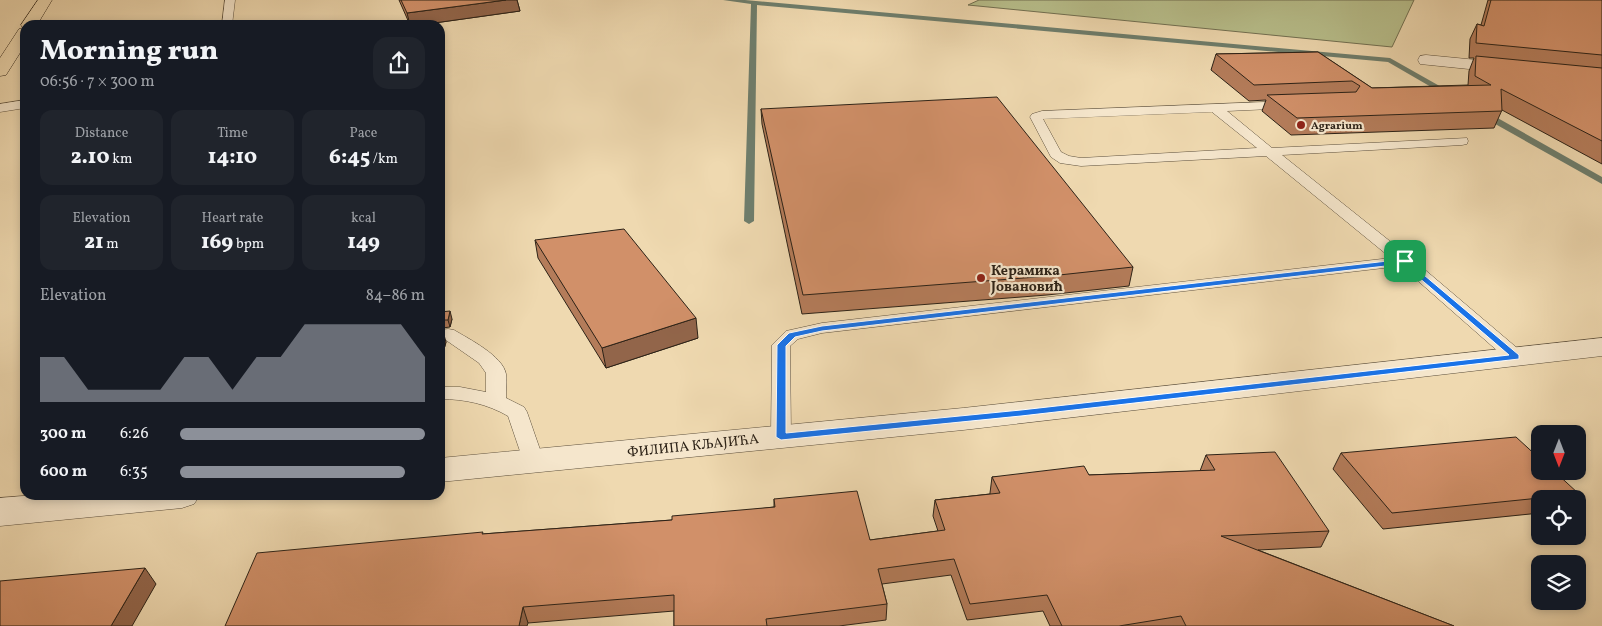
<!DOCTYPE html>
<meta charset="utf-8">
<style>
body{margin:0;font-family:Vollkorn,serif;background:#20242c;color:#f1f3f6;height:100vh;display:flex;flex-direction:column;font-size:19px;white-space:nowrap}
*{box-sizing:border-box;margin:0}
p{font-size:16px;color:#9ea1a6}
.icon{flex:none;width:28px;height:28px;fill:none;stroke:currentColor;stroke-width:2;stroke-linecap:round;stroke-linejoin:round}
.map{position:relative;flex:1;overflow:hidden}
.drawer{position:absolute;left:20px;top:20px;width:425px;height:480px;display:flex;flex-direction:column;background:#171b24;border-radius:15px;box-shadow:0 2px 8px #0003}
.drawer>*{flex:none}
.needle{width:32px;rotate:180deg}
.controls{position:absolute;left:1531px;top:425px;display:grid;gap:10px}
.controls a{display:grid;place-items:center;width:55px;height:55px;border-radius:10px;background:#171b24;box-shadow:0 2px 8px #0003;font-size:25px}
.pin{position:absolute;display:grid;place-items:center;width:42px;height:42px;color:#fff;margin:-21px;border-radius:10px;box-shadow:0 2px 8px #0006}
.round{display:grid;place-items:center;flex:none;width:52px;height:52px;border-radius:15px;background:#20242c}
.head{display:flex;align-items:center;justify-content:space-between;height:85px;padding:0 20px}
h1{font-size:28px;font-weight:800;line-height:38px}
.metrics{display:grid;grid-template-columns:repeat(3,1fr);gap:8px;height:85px;padding:5px 20px}
.metrics div{display:grid;align-content:center;border-radius:12px;background:#20242c;text-align:center}
.metrics b{font-size:21px;font-weight:800}
.metrics small{font-size:14px;font-weight:400}
.metrics p{font-size:14px}
.chart{height:140px;padding:10px 20px}
.chart p{display:flex;justify-content:space-between}
.chart svg{width:100%;height:90px;margin-top:5px;fill:#8c9099;opacity:.7}
ul{padding:0 20px;list-style:none;font-size:16px}
li{display:grid;grid-template-columns:80px 60px 1fr;align-items:center;height:38px}
li i{height:12px;border-radius:6px;background:#8c9099}
.map>svg:first-child{display:block}
</style>
<div class="map">
<svg width="1602" height="626" viewBox="0 0 1602 626">
<rect width="100%" height="100%" fill="#efd9b0"/>
<filter id="stains"><feTurbulence type="fractalNoise" baseFrequency=".004" numOctaves="4"/><feColorMatrix values="0 0 0 0 .2 0 0 0 0 .09 0 0 0 0 .02 0 0 0 .5 -.17"/></filter>
<radialGradient id="worn" r=".72"><stop offset=".6" stop-color="#630" stop-opacity="0"/><stop offset="1" stop-color="#630" stop-opacity=".3"/></radialGradient>
<path fill="#b8bf8c" stroke="#727052" d="M979,0H1414L1392,47L968,5Z"/>
<g fill="none" stroke-linecap="round" stroke-linejoin="round">
<path fill="#6e7e6d" fill-rule="evenodd" d="M723,0H745L1390,58L1452,93L1445,95L1388,62L757,5L754,221L749,224L744,221L751,4Z
M1481,112H1487L1602,177V184L1481,116Z"/>
<defs>
<path id="service" d="M225,0H235L232,25H222Z
M25,100V108L0,112V104Z
M1288,101L1292,102L1294,105L1292,108L1227,111L1272,148L1467,138L1468,141L1467,144L1462,145L1282,155L1411,258L1523,353L1525,357L1523,361L1516,363L1509,361L1401,266L822,333L798,339L790,346L791,437L788,442L781,444L774,442L771,437L772,345L786,331L822,323L1391,258L1266,156L1081,166L1060,163L1051,157L1030,117L1032,114L1042,111ZM1212,112L1257,148L1081,158L1069,156L1061,152L1043,119Z
M448,329L454,330C469,339 503,356 506,374C507,382 506,390 506,398L524,407L527,412L544,461L541,466L533,469L525,466L508,416C487,404 465,399 440,399V387H460L486,392V373L479,363L440,336L442,330Z"/>
<path id="minor" d="M1426,55L1508,63L1514,64L1517,68L1514,72L1508,73L1420,64L1418,60L1420,56Z"/>
<path id="tertiary" d="M1602,338V356L963,430L440,482V458L963,408Z
M35,495H200L194,504L182,508L0,526V498Z"/>
<path id="primary" d="M38,0H52L37,25H25V45L6,75L0,76V58L19,29L23,28L21,25Z"/>
</defs>
<use href="#service" stroke="#5d503d" stroke-width="1"/>
<use href="#minor" stroke="#5d503d" stroke-width="1"/>
<use href="#tertiary" stroke="#5d503d" stroke-width="1"/>
<use href="#primary" stroke="#2c2217" stroke-width="1"/>
<use href="#service" fill="#f5e6cc" fill-rule="evenodd"/>
<use href="#minor" fill="#f5e6cc" fill-rule="evenodd"/>
<use href="#tertiary" fill="#f5e6cc" fill-rule="evenodd"/>
<use href="#primary" fill="#efd9b0" fill-rule="evenodd"/>
</g>
<path fill="#b47c5a" stroke="#2c2217" d="M399,0H517L520,11L420,25H410Z
M1488,0H1602V164L1502,110L1494,128L1291,135L1262,111L1266,100L1249,101L1211,70L1216,54L1318,52L1372,88L1468,85L1469,71L1474,58H1469L1470,39L1477,24L1481,25Z
M761,109L1133,267L1129,286L1047,295L802,314L762,124Z
M535,240L698,338L606,368L538,258Z
M440,312L452,319L450,327L442,328L440,331L446,342L440,364Z
M1341,453L1579,494L1576,499H1540V513L1383,529L1333,469Z
M1206,455L1329,531L1321,547L1258,550L1454,626H1050L1043,611L967,620L951,575L882,584L887,604L886,620L839,626H674V611L528,623L483,534L672,520L774,507V499L870,540L938,531L933,516L935,500L990,494V493L992,477L1089,475L1200,471Z"/>
<path fill="#92654a" stroke="#2c2217" d="M506,0H517L520,11L420,25H410L407,13Z
M450,311L452,319L450,327L448,320Z
M696,318L698,338L606,368L602,348Z
M444,335L446,342L440,364V347Z
M145,568L156,584L132,626H111Z
M523,607L528,623L527,626H519Z"/>
<path fill="#d19069" stroke="#2c2217" d="M401,0H506L407,13Z
M1491,0H1602V55L1476,43L1477,24L1484,26Z
M1318,52L1372,88L1491,85L1475,76L1476,56L1602,68V141L1501,89L1502,111L1297,118L1267,95L1356,92L1360,86L1352,81L1254,85L1216,54Z
M997,97L1133,267L1050,276L803,295L761,109Z
M624,229L696,318L602,348L535,240Z
M450,311L448,320H440V312Z
M440,331L444,335L440,347Z
M1516,437L1540,459V471H1554L1579,494L1392,513L1341,453Z
M1275,452L1329,531L1221,536L1454,626H1186L1181,616L1119,626H1062L1047,595L970,604L954,559L878,569L887,604L766,619L767,626H674V595L523,607L519,626H225L257,553L483,532L482,534L672,520V516L775,507L774,499L857,491L870,540L945,530L935,500L1000,493L992,477L1084,466L1089,475L1215,470L1206,455Z
M145,568L111,626H0V581Z"/>
<path fill="#1a73e8" stroke="#fff" fill-rule="evenodd" d="M1405,259L1519,355V359L1021,416L781,440L776,437L777,345L789,333L822,326ZM1403,264L1509,355L1021,410L786,433V346L795,337L822,331Z"/>
<g fill="#8f2418" stroke="#f5e6cc" stroke-width="2">
<circle cx="1301" cy="125" r="5"/>
<circle cx="981" cy="278" r="5"/>
</g>
<g text-anchor="middle" stroke-width="4.5" stroke-linejoin="round" paint-order="stroke">
<g font-size="11" font-weight="bold" fill="#2c2217" stroke="#f5e6cc" text-anchor="start">
<text x="1311" y="129">Agrarium</text>
</g>
<g font-size="14" font-weight="bold" fill="#2c2217" stroke="#f5e6cc" text-anchor="start">
<text x="991" y="275">Керамика<tspan x="991" dy="16">Јовановић</tspan></text>
</g>
<g font-size="14" fill="#2c2217" stroke="#f5e6cc">
<text transform="translate(693 445) rotate(-6)" y="5">ФИЛИПА КЉАЈИЋА</text>
</g>
</g>
<rect width="100%" height="100%" filter="url(#stains)"/>
<rect width="100%" height="100%" fill="url(#worn)"/>
</svg>
<div class="controls">
<a><svg class="needle" viewBox="-14 -14 28 28"><path d="M0-13l5 13h-10z" fill="#e53935"/><path d="M0 13l5-13h-10z" fill="#9ea1a6"/></svg></a>
<a><svg class="icon" aria-label="locate" viewBox="0 0 24 24"><circle cx="12" cy="12" r="6"/><path d="M12 2v4M12 18v4M2 12h4M18 12h4"/></svg></a>
<a><svg class="icon" aria-label="layers" viewBox="0 0 24 24"><path d="M12 4l9 5-9 5-9-5zM3 14l9 5 9-5"/></svg></a>
</div>
<div class="pin" style="left:1405px;top:261px;background:#1e9e55"><svg class="icon" aria-label="arrive" viewBox="0 0 24 24"><path d="M6 21V4h12l-3 4 3 4H6"/></svg></div>
<section class="drawer">
<div class="head"><div><h1>Morning run</h1><p>06:56 · 7 × 300 m</p></div><a class="round"><svg class="icon" aria-label="share" viewBox="0 0 24 24"><path d="M12 15V3M7 8l5-5 5 5M5 13v7h14v-7"/></svg></a></div>
<div class="metrics">
<div><p>Distance</p><b>2.10<small> km</small></b></div>
<div><p>Time</p><b>14:10</b></div>
<div><p>Pace</p><b>6:45<small> /km</small></b></div>
</div>
<div class="metrics">
<div><p>Elevation</p><b>21<small> m</small></b></div>
<div><p>Heart rate</p><b>169<small> bpm</small></b></div>
<div><p>kcal</p><b>149</b></div>
</div>
<div class="chart"><p><span>Elevation</span>84–86 m</p>
<svg viewBox="0 0 160 44" preserveAspectRatio="none"><path d="M0 44V22L10 22L20 38L30 38L40 38L50 38L60 22L70 22L80 38L90 22L100 22L110 6L120 6L130 6L140 6L150 6L160 22V44z"/></svg>
</div>
<ul>
<li><b>300 m</b>6:26<i style="width:100%"></i></li>
<li><b>600 m</b>6:35<i style="width:92%"></i></li>
</ul>
</section>
</div>
